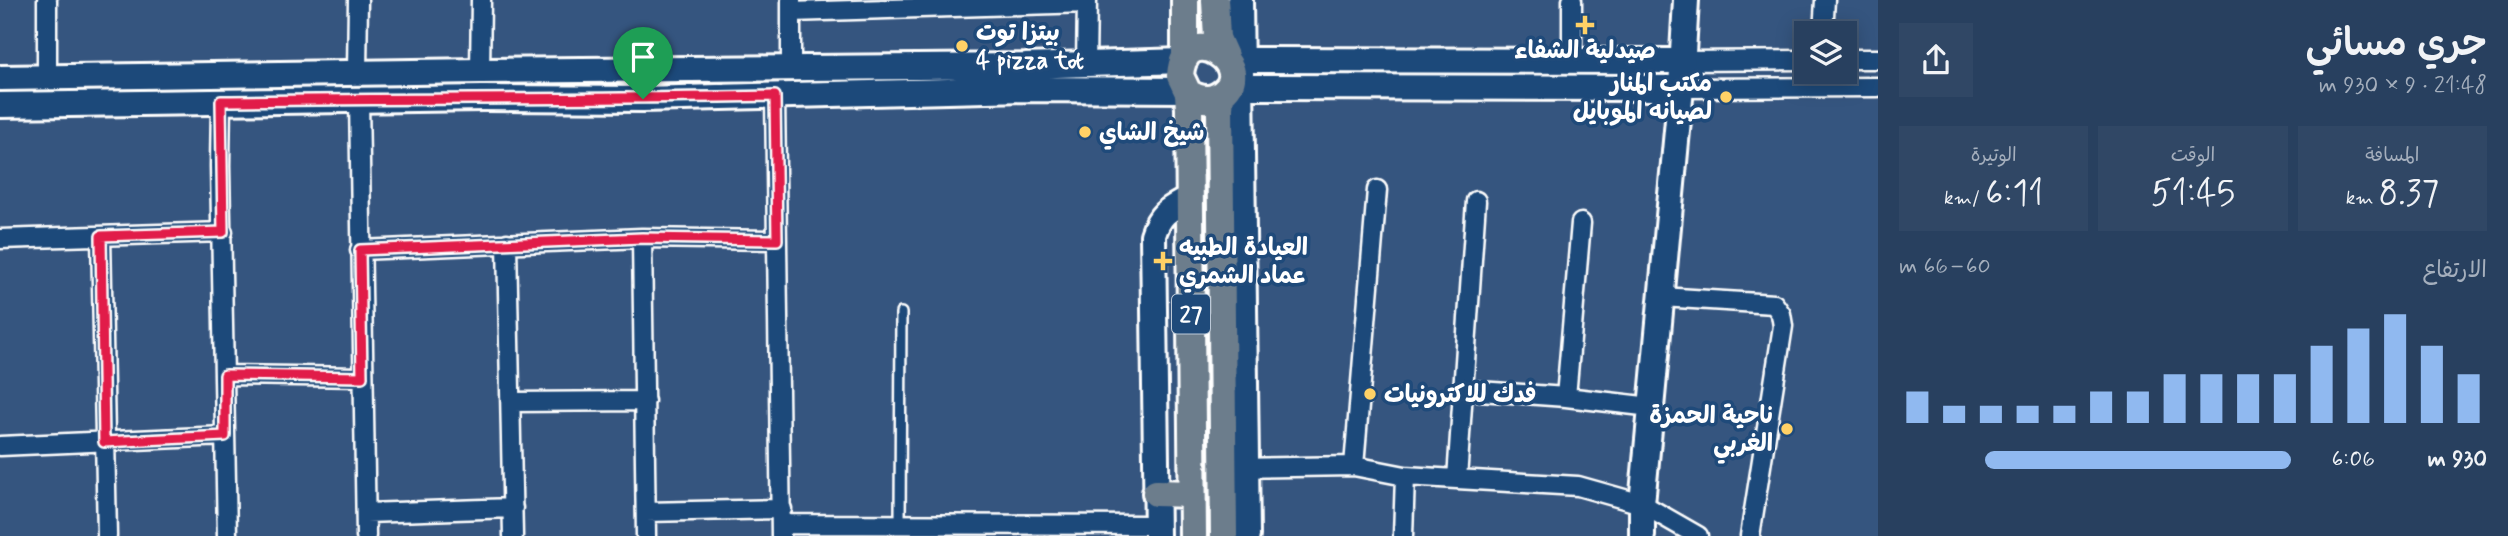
<!DOCTYPE html>
<html lang="ar">
<meta charset="utf-8">
<style>
body{margin:0;font-family:Mynerve,"Playpen Sans Arabic",sans-serif;background:#304765;color:#f1f3f6;direction:rtl;height:100vh;display:flex;flex-direction:column;font-size:26px;white-space:nowrap}
*{box-sizing:border-box;margin:0}
p{font-size:23px;color:#a5afbd}
.icon{flex:none;width:38px;height:38px;fill:none;stroke:currentColor;stroke-width:2;stroke-linecap:round;stroke-linejoin:round}
.map{position:relative;flex:1;overflow:hidden;direction:ltr}
.sheet{display:flex;flex-direction:column;background:#28405f;width:630px}
.sheet>*{flex:none}
.tools{position:absolute;left:1794px;top:21px;display:grid;gap:14px}
.tools a{display:grid;place-items:center;width:63px;height:63px;border-radius:0px;background:#28405f;box-shadow:0 4px 18px #0003,0 0 0 2px #445974;font-size:35px}
.pin{position:absolute;display:grid;place-items:center;width:60px;height:60px;color:#fff;margin:-72px -30px;border-radius:50% 50% 50% 0;rotate:-45deg;box-shadow:0 0 7px #0007}
.pin .icon{rotate:45deg}
.round{display:grid;place-items:center;flex:none;width:74px;height:74px;border-radius:0px;background:#304765}
.overview{display:flex;align-items:center;justify-content:space-between;height:119px;padding:0 21px}
h1{font-size:38px;font-weight:600;line-height:52px}
.stats{display:grid;grid-template-columns:repeat(3,1fr);gap:10px;height:119px;padding:7px 21px}
.stats div{display:grid;align-content:center;border-radius:0px;background:#304765;text-align:center}
.stats b{font-size:35px;font-weight:600}
.stats small{font-size:19px;font-weight:400}
.stats p{font-size:19px}
.chart{height:196px;padding:14px 21px}
.chart p{display:flex;justify-content:space-between}
.chart svg{width:100%;height:126px;margin-top:7px;stroke:#90b9f0;stroke-width:6}
ul{padding:0 21px;list-style:none;font-size:23px}
li{display:grid;grid-template-columns:112px 84px 1fr;align-items:center;height:52px}
li i{height:18px;border-radius:9px;background:#90b9f0}
main{display:flex;flex:1;min-height:0}
.map>svg:first-child{display:block}
</style>
<main>
<section class="sheet">
<div class="overview"><div><h1>جري مسائي</h1><p>21:48 · 9 × 930 m</p></div><a class="round"><svg class="icon" aria-label="share" viewBox="0 0 24 24"><path d="M12 15V3M7 8l5-5 5 5M5 13v7h14v-7"/></svg></a></div>
<div class="stats">
<div><p>المسافة</p><b>8.37<small> km</small></b></div>
<div><p>الوقت</p><b>51:45</b></div>
<div><p>الوتيرة</p><b>6:11<small> /km</small></b></div>
</div>
<div class="chart"><p><span>الارتفاع</span>60–66 m</p>
<svg viewBox="0 0 160 44" preserveAspectRatio="none"><path d="M5 44V33M15 44V38M25 44V38M35 44V38M45 44V38M55 44V33M65 44V33M75 44V27M85 44V27M95 44V27M105 44V27M115 44V17M125 44V11M135 44V6M145 44V17M155 44V27"/></svg>
</div>
<ul>
<li><b>930 m</b>6:06<i style="width:78%"></i></li>
</ul>
</section>
<div class="map">
<svg width="1878" height="536" viewBox="0 0 1878 536">
<rect width="100%" height="100%" fill="#35557f"/>
<filter id="ink" filterUnits="userSpaceOnUse"><feTurbulence type="fractalNoise" baseFrequency=".0143" numOctaves="2"/><feDisplacementMap in="SourceGraphic" scale="14" xChannelSelector="R" yChannelSelector="G"/><feConvolveMatrix kernelMatrix="1 2 1 2 8 2 1 2 1" color-interpolation-filters="sRGB"/></filter>
<g filter="url(#ink)">
<g fill="none" stroke-linecap="round" stroke-linejoin="round">
<defs>
<path id="lane" d="M900,524L901,313"/>
<path id="street" d="M47,0V77
M791,0V68
M791,12L1087,3
M1823,33L1825,0
M1844,59H1878
M1572,61V0
M1681,61L1806,60
M1086,65L1087,0
M480,71L481,0
M357,72L358,0
M1681,88L1878,87
M775,96L781,536
M359,99L366,536
M221,101L220,166L227,536
M1581,223L1566,397L1651,407
M101,236L107,536
M642,238L646,536
M0,239L223,232
M507,243L513,536
M360,250L642,238L777,240
M1661,297L1774,304L1781,314L1783,326L1750,536
M224,375L362,377
M1464,390L1566,397
M511,402L645,401
M0,446L225,436
M1354,466L1377,190
M1237,468L1354,466L1405,476L1578,486L1642,504L1698,536
M1457,479L1476,201
M646,512L782,509
M366,513L513,508
M781,524L1157,525
M1403,536L1405,476"/>
<path id="secondary" d="M1240,0L1247,536
M1228,60L1681,61
M0,78L480,71L1025,66L1183,61
M1225,92L1241,87L1681,88
M0,105L483,98L643,99L1025,89L1185,90
M1157,536L1153,235C1160,212 1170,209 1190,198
M1642,536V504L1681,88L1686,0"/>
<path id="primary" d="M1215,0L1217,38L1225,56
M1185,58V0
M1188,93C1198,99 1208,102 1218,96C1264,70 1184,14 1180,76L1188,93L1189,109L1193,536
M1221,94L1220,108L1224,536
M1156,493L1192,494"/>
</defs>
<use href="#lane" stroke="#fff" stroke-width="14"/>
<use href="#street" stroke="#fff" stroke-width="23"/>
<use href="#secondary" stroke="#fff" stroke-width="30"/>
<use href="#primary" stroke="#fff" stroke-width="32"/>
<use href="#lane" stroke="#1f4a7a" stroke-width="9"/>
<use href="#street" stroke="#1f4a7a" stroke-width="18"/>
<use href="#secondary" stroke="#1f4a7a" stroke-width="24"/>
<use href="#primary" stroke="#6c7d8c" stroke-width="26"/>
</g>
</g>
<g fill="none" stroke-linecap="round" stroke-linejoin="round" filter="url(#ink)">
<defs>
<path id="route" d="M775,96L777,240L642,238L360,250L362,377L225,375V436L104,442L101,236L223,232L221,101C406,98 590,100 775,96Z"/>
</defs>
<use href="#route" stroke="#fff" stroke-width="14"/>
<use href="#route" stroke="#e11d48" stroke-width="9"/>
</g>
<g fill="#ffd166" stroke="#1f4a7a" stroke-width="2.5">
<path d="M1581.5 14.5h7v7h7v7h-7v7h-7v-7h-7v-7h7z"/>
<circle cx="962" cy="46" r="7"/>
<circle cx="1726" cy="97" r="7"/>
<circle cx="1085" cy="132" r="7"/>
<path d="M1159.5 250.5h7v7h7v7h-7v7h-7v-7h-7v-7h7z"/>
<circle cx="1370" cy="394" r="7"/>
<circle cx="1787" cy="429" r="7"/>
</g>
<g text-anchor="middle" stroke-width="7" stroke-linejoin="round" paint-order="stroke">
<rect fill="#1f4a7a" stroke="#bcc9d7" stroke-width="2" x="1172" y="294.5" width="38" height="39" rx="5"/>
<g font-size="23" font-weight="bold" fill="#fff">
<text x="1191" y="322">27</text>
</g>
<g font-size="24" font-weight="bold" fill="#fff" stroke="#1f4a7a" text-anchor="start">
<text x="976" y="40">بيتزا توت<tspan x="976" dy="28">4 pizza tot</tspan></text>
<text x="1585" y="58" text-anchor="middle">صيدلية الشفاء</text>
<text x="1712" y="91" text-anchor="end">مكتب المنار<tspan x="1712" dy="28">لصيانه الموبايل</tspan></text>
<text x="1099" y="140">شيخ الشاي</text>
<text x="1179" y="255">العيادة الطبيه<tspan x="1179" dy="28">عماد الشمري</tspan></text>
<text x="1384" y="402">فدك للاكترونيات</text>
<text x="1773" y="423" text-anchor="end">ناحية الحمزة<tspan x="1773" dy="28">الغربي</tspan></text>
</g>
</g>
</svg>
<div class="tools">
<a><svg class="icon" aria-label="layers" viewBox="0 0 24 24"><path d="M12 4l9 5-9 5-9-5zM3 14l9 5 9-5"/></svg></a>
</div>
<div class="pin" style="left:643px;top:99px;background:#1e9e55"><svg class="icon" aria-label="arrive" viewBox="0 0 24 24"><path d="M6 21V4h12l-3 4 3 4H6"/></svg></div>
</div>
</main>
